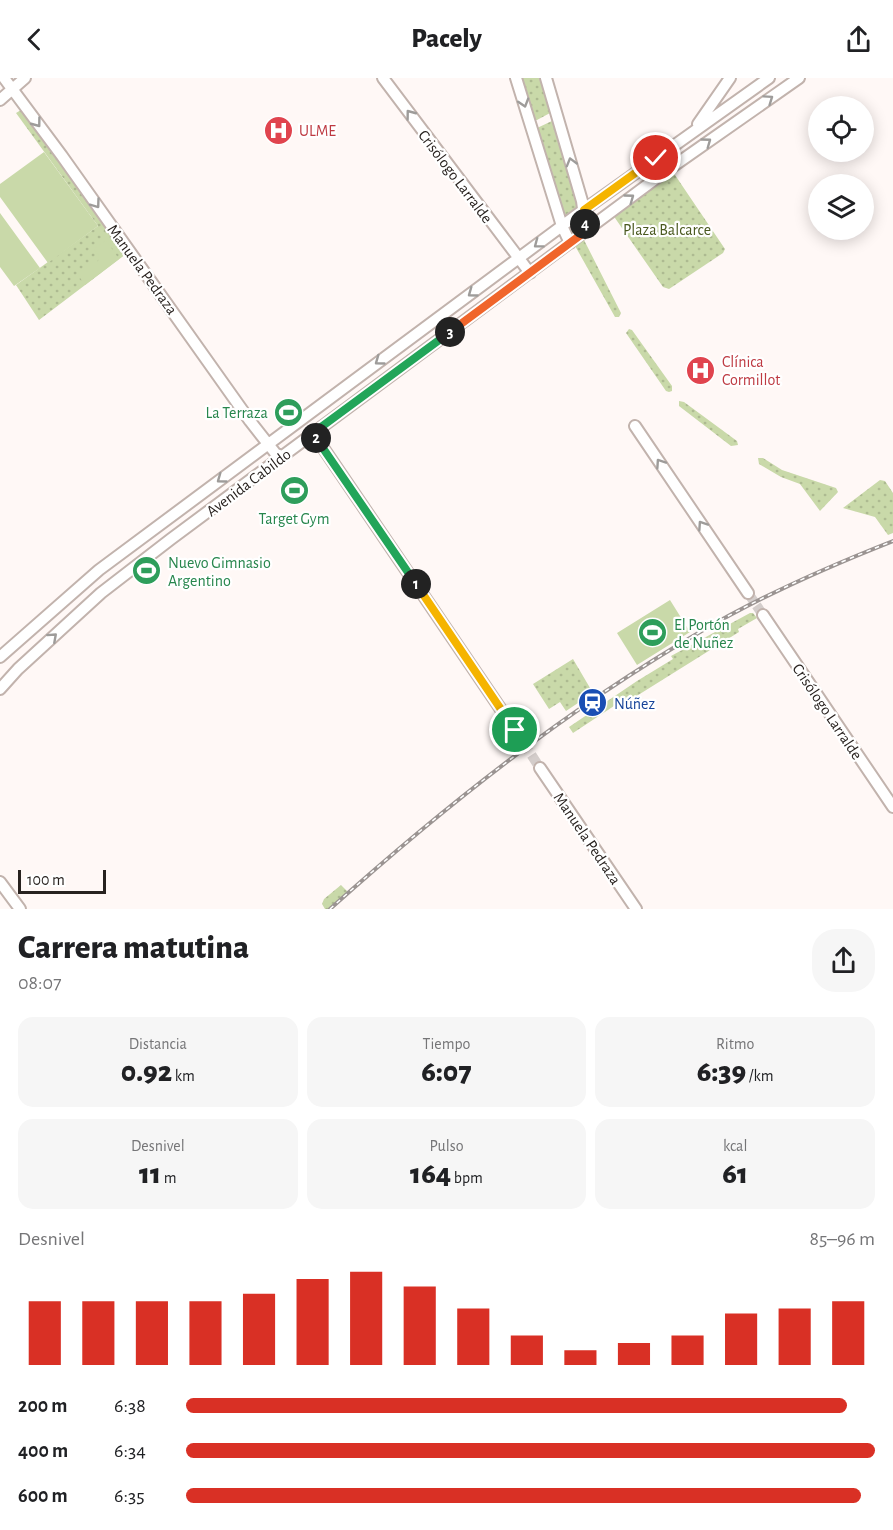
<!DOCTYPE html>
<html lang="es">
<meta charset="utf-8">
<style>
body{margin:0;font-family:"Alegreya Sans",sans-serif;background:#f6f6f6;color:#202124;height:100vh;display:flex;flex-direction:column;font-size:22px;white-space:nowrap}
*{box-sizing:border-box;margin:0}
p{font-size:20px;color:#757577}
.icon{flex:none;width:33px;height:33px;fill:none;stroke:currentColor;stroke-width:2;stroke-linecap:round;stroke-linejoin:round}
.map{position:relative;height:831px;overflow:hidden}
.details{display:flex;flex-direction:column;background:#fff;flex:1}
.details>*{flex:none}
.fabs{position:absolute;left:808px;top:18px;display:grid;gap:12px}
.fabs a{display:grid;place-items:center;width:66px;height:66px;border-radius:50%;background:#fff;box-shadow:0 3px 15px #0003;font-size:30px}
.scale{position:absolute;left:18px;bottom:15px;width:88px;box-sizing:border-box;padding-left:6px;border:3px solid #28221f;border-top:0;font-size:16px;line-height:21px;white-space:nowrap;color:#28221f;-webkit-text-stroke:4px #fff;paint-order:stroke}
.pin{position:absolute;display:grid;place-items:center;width:51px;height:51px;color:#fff;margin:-26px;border:3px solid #fff;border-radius:50%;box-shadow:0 2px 6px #0007}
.km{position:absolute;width:30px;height:30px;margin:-15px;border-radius:50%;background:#222;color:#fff;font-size:16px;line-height:30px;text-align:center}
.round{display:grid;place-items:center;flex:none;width:63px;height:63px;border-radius:24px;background:#f6f6f6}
.headline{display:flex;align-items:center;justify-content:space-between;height:102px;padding:0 18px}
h1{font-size:33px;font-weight:800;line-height:45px}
.stats{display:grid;grid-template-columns:repeat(3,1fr);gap:9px;height:102px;padding:6px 18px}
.stats div{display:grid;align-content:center;border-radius:15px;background:#f6f6f6;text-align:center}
.stats b{font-size:30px;font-weight:800}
.stats small{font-size:16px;font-weight:400}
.stats p{font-size:16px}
.chart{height:168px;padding:12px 18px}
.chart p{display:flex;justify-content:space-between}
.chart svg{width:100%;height:108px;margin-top:6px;stroke:#d93025;stroke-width:6}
ul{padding:0 18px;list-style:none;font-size:20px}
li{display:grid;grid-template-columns:96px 72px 1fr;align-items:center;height:45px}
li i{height:15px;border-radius:8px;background:#d93025}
header{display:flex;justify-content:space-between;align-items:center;height:78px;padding:0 18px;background:#fff;font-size:27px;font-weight:800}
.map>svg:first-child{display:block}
</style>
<header><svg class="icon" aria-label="back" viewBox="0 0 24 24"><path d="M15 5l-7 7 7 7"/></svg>Pacely<svg class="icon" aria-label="share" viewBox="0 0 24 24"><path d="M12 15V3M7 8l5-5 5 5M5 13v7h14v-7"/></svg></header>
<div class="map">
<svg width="893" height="831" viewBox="0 0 893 831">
<defs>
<pattern id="park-dots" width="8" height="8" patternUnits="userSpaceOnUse" patternTransform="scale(1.5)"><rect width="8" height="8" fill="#c9d9a9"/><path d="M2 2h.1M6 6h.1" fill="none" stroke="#adba91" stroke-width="1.8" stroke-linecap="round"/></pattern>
</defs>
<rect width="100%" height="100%" fill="#fff8f6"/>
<path fill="url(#park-dots)" d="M519,0H542L552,30L550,35L537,42H531Z
M21,32L126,176L39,242L16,207L98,148L16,35Z
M554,42L579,128L564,138L561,136L535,51Z
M671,96L675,97L725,171L723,175L669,211L663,209L615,140V135Z
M583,160L621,235L619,239H615L574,166Z
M629,251L632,252L672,308V313L669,314L666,313L626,255Z
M679,323L684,324L737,363L738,367L731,368L679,328Z
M758,380H763L782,392L836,410L838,414L820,433L800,406L781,399L759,386Z
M880,402L885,403L893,415V455L888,457L875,439L843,430Z
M750,535H753L757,540L738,551L739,554L619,629L617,626L573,655L569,649L637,603L673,581L671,578Z
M573,581L593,615L566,633L560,624L549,631L533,606Z
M341,807L348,814L329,831H325L322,826L324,821Z"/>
<path fill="#c9d9a9" d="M44,74L98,148L48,185L0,119V106Z
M0,135L40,190L14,208L0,189Z
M106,162L119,181L85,207L78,197L85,186L94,187L98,183L99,178L94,171Z
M670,522L690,554L637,587L617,555Z"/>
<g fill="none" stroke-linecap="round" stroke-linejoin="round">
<path stroke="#d4cdcb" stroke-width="10" stroke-dasharray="10 5" stroke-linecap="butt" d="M748,515L763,537
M515,652L540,690"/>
<defs>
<path id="secondary" d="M4,0L62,78L250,343L276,376L283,378
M383,0L530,195
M516,0L562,148L570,165
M546,0L582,123L586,153
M0,22L25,0
M698,46L730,0
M635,348L748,515
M313,355L515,652
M763,537L893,729
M0,579L99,492L578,136L769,0
M0,611L18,591L101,515L171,461L662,96L799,0
M540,690L636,831
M0,804L20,831"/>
</defs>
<use href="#secondary" stroke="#c2b3ad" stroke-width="14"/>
<use href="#secondary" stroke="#fff" stroke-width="10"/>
<defs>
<path id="rail" d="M330,831C445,728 566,632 700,554C761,518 827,489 893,463"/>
</defs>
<use href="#rail" stroke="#9b9492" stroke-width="4"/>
<use href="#rail" stroke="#fff" stroke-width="1.5" stroke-dasharray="4.5" stroke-linecap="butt"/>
</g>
<defs><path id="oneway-chevron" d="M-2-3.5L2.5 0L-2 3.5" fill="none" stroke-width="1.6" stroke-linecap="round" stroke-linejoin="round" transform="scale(1.5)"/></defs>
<g stroke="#9e9c9a">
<use href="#oneway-chevron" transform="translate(769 21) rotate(-35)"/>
<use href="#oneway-chevron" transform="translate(524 25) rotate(73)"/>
<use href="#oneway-chevron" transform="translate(410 36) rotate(-127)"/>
<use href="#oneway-chevron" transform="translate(37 45) rotate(53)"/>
<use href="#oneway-chevron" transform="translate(707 64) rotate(-36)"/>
<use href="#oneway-chevron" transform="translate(571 84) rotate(-106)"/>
<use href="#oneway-chevron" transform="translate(630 120) rotate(-36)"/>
<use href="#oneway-chevron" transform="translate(96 126) rotate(54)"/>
<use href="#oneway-chevron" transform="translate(538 166) rotate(143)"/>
<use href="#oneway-chevron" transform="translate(472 215) rotate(144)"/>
<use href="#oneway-chevron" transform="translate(379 283) rotate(144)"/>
<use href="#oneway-chevron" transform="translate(660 385) rotate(-124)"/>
<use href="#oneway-chevron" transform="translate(221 401) rotate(144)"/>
<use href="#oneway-chevron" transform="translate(702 447) rotate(-124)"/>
<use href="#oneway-chevron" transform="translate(53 559) rotate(-42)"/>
</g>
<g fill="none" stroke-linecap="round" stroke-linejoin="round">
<defs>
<path id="split-1" d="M416,506L515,652"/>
<path id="split-2" d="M316,360L416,506"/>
<path id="split-3" d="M316,360L313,355L450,254"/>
<path id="split-4" d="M450,254L586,153L585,146"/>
<path id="split-5" d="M585,146L584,132L656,80"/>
</defs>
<use href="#split-1" stroke="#fff" stroke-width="12"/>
<use href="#split-2" stroke="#fff" stroke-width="12"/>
<use href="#split-3" stroke="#fff" stroke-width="12"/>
<use href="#split-4" stroke="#fff" stroke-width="12"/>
<use href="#split-5" stroke="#fff" stroke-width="12"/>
<use href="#split-1" stroke="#f5b400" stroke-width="8"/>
<use href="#split-2" stroke="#22a559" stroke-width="8"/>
<use href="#split-3" stroke="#22a559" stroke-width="8"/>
<use href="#split-4" stroke="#f0652b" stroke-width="8"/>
<use href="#split-5" stroke="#f5b400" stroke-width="8"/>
</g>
<defs>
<symbol id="hospital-disc" viewBox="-11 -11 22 22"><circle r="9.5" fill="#e0444e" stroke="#fff"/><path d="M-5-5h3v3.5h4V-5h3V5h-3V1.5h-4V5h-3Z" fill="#fff"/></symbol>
<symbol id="stadium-disc" viewBox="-11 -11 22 22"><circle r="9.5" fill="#2e9e5b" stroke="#fff"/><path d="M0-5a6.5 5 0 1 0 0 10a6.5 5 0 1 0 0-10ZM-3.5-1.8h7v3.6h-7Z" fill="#fff"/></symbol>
<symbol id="station-disc" viewBox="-11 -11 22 22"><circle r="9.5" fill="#1a4fb4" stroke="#fff"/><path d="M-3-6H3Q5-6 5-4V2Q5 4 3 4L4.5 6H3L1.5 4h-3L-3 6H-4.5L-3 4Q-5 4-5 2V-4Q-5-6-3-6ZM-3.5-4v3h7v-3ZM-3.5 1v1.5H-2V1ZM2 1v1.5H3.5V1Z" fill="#fff"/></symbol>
</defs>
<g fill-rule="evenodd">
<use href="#hospital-disc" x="262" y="36" width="33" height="33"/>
<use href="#hospital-disc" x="684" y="276" width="33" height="33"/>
<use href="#stadium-disc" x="272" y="318" width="33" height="33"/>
<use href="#stadium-disc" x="278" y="396" width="33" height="33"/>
<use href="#stadium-disc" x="130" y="476" width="33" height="33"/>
<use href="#stadium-disc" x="636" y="538" width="33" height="33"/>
<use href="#station-disc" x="576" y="608" width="33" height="33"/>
</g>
<g text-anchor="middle" stroke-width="4.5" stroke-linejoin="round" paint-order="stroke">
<g font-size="16" fill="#be3a42" stroke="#fff" text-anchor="start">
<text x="299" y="58">ULME</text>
<text x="722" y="289">Clínica<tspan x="722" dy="18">Cormillot</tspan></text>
</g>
<g font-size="16" fill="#28221f" stroke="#fff">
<text transform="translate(456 98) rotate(53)" y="6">Crisólogo Larralde</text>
<text transform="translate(143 191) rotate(54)" y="6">Manuela Pedraza</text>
<text transform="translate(248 404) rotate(-37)" y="6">Avenida Cabildo</text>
<text transform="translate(828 633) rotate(56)" y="6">Crisólogo Larralde</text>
<text transform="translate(588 760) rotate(56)" y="6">Manuela Pedraza</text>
</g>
<g font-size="16" fill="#4a591f" stroke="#fff">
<text x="667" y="157">Plaza Balcarce</text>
</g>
<g font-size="16" fill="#27864d" stroke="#fff" text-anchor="start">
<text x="268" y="340" text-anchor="end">La Terraza</text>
<text x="294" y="446" text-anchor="middle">Target Gym</text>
<text x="168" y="490">Nuevo Gimnasio<tspan x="168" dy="18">Argentino</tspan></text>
<text x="674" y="552">El Portón<tspan x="674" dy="18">de Nuñez</tspan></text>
</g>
<g font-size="16" fill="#164399" stroke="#fff" text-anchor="start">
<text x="614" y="631">Núñez</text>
</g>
</g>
</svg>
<div class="fabs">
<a><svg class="icon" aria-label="locate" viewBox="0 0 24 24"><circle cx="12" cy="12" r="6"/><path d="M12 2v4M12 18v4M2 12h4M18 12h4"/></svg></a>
<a><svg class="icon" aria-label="layers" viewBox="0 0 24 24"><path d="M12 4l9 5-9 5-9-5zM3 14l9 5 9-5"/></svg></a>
</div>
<div class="scale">100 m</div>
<div class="pin" style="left:515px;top:652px;background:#1e9e55"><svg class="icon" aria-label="arrive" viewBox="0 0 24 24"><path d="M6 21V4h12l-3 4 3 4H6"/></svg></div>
<div class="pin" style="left:656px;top:80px;background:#d93025"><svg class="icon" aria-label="check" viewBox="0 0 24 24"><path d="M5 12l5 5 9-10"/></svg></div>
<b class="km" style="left:416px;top:506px">1</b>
<b class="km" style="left:316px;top:360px">2</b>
<b class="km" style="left:450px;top:254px">3</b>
<b class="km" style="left:585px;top:146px">4</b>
</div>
<section class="details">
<div class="headline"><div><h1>Carrera matutina</h1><p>08:07</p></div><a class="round"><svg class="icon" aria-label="share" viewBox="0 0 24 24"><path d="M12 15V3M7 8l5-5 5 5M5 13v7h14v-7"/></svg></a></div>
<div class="stats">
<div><p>Distancia</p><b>0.92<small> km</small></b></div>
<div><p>Tiempo</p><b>6:07</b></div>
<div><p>Ritmo</p><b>6:39<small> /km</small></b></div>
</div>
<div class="stats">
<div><p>Desnivel</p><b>11<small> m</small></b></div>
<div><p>Pulso</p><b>164<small> bpm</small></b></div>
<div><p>kcal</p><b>61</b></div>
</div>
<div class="chart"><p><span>Desnivel</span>85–96 m</p>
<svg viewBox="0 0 160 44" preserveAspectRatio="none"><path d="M5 44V18M15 44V18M25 44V18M35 44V18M45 44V15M55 44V9M65 44V6M75 44V12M85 44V21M95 44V32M105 44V38M115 44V35M125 44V32M135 44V23M145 44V21M155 44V18"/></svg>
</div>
<ul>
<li><b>200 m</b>6:38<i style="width:96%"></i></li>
<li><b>400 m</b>6:34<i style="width:100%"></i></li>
<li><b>600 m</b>6:35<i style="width:98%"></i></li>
</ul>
</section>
